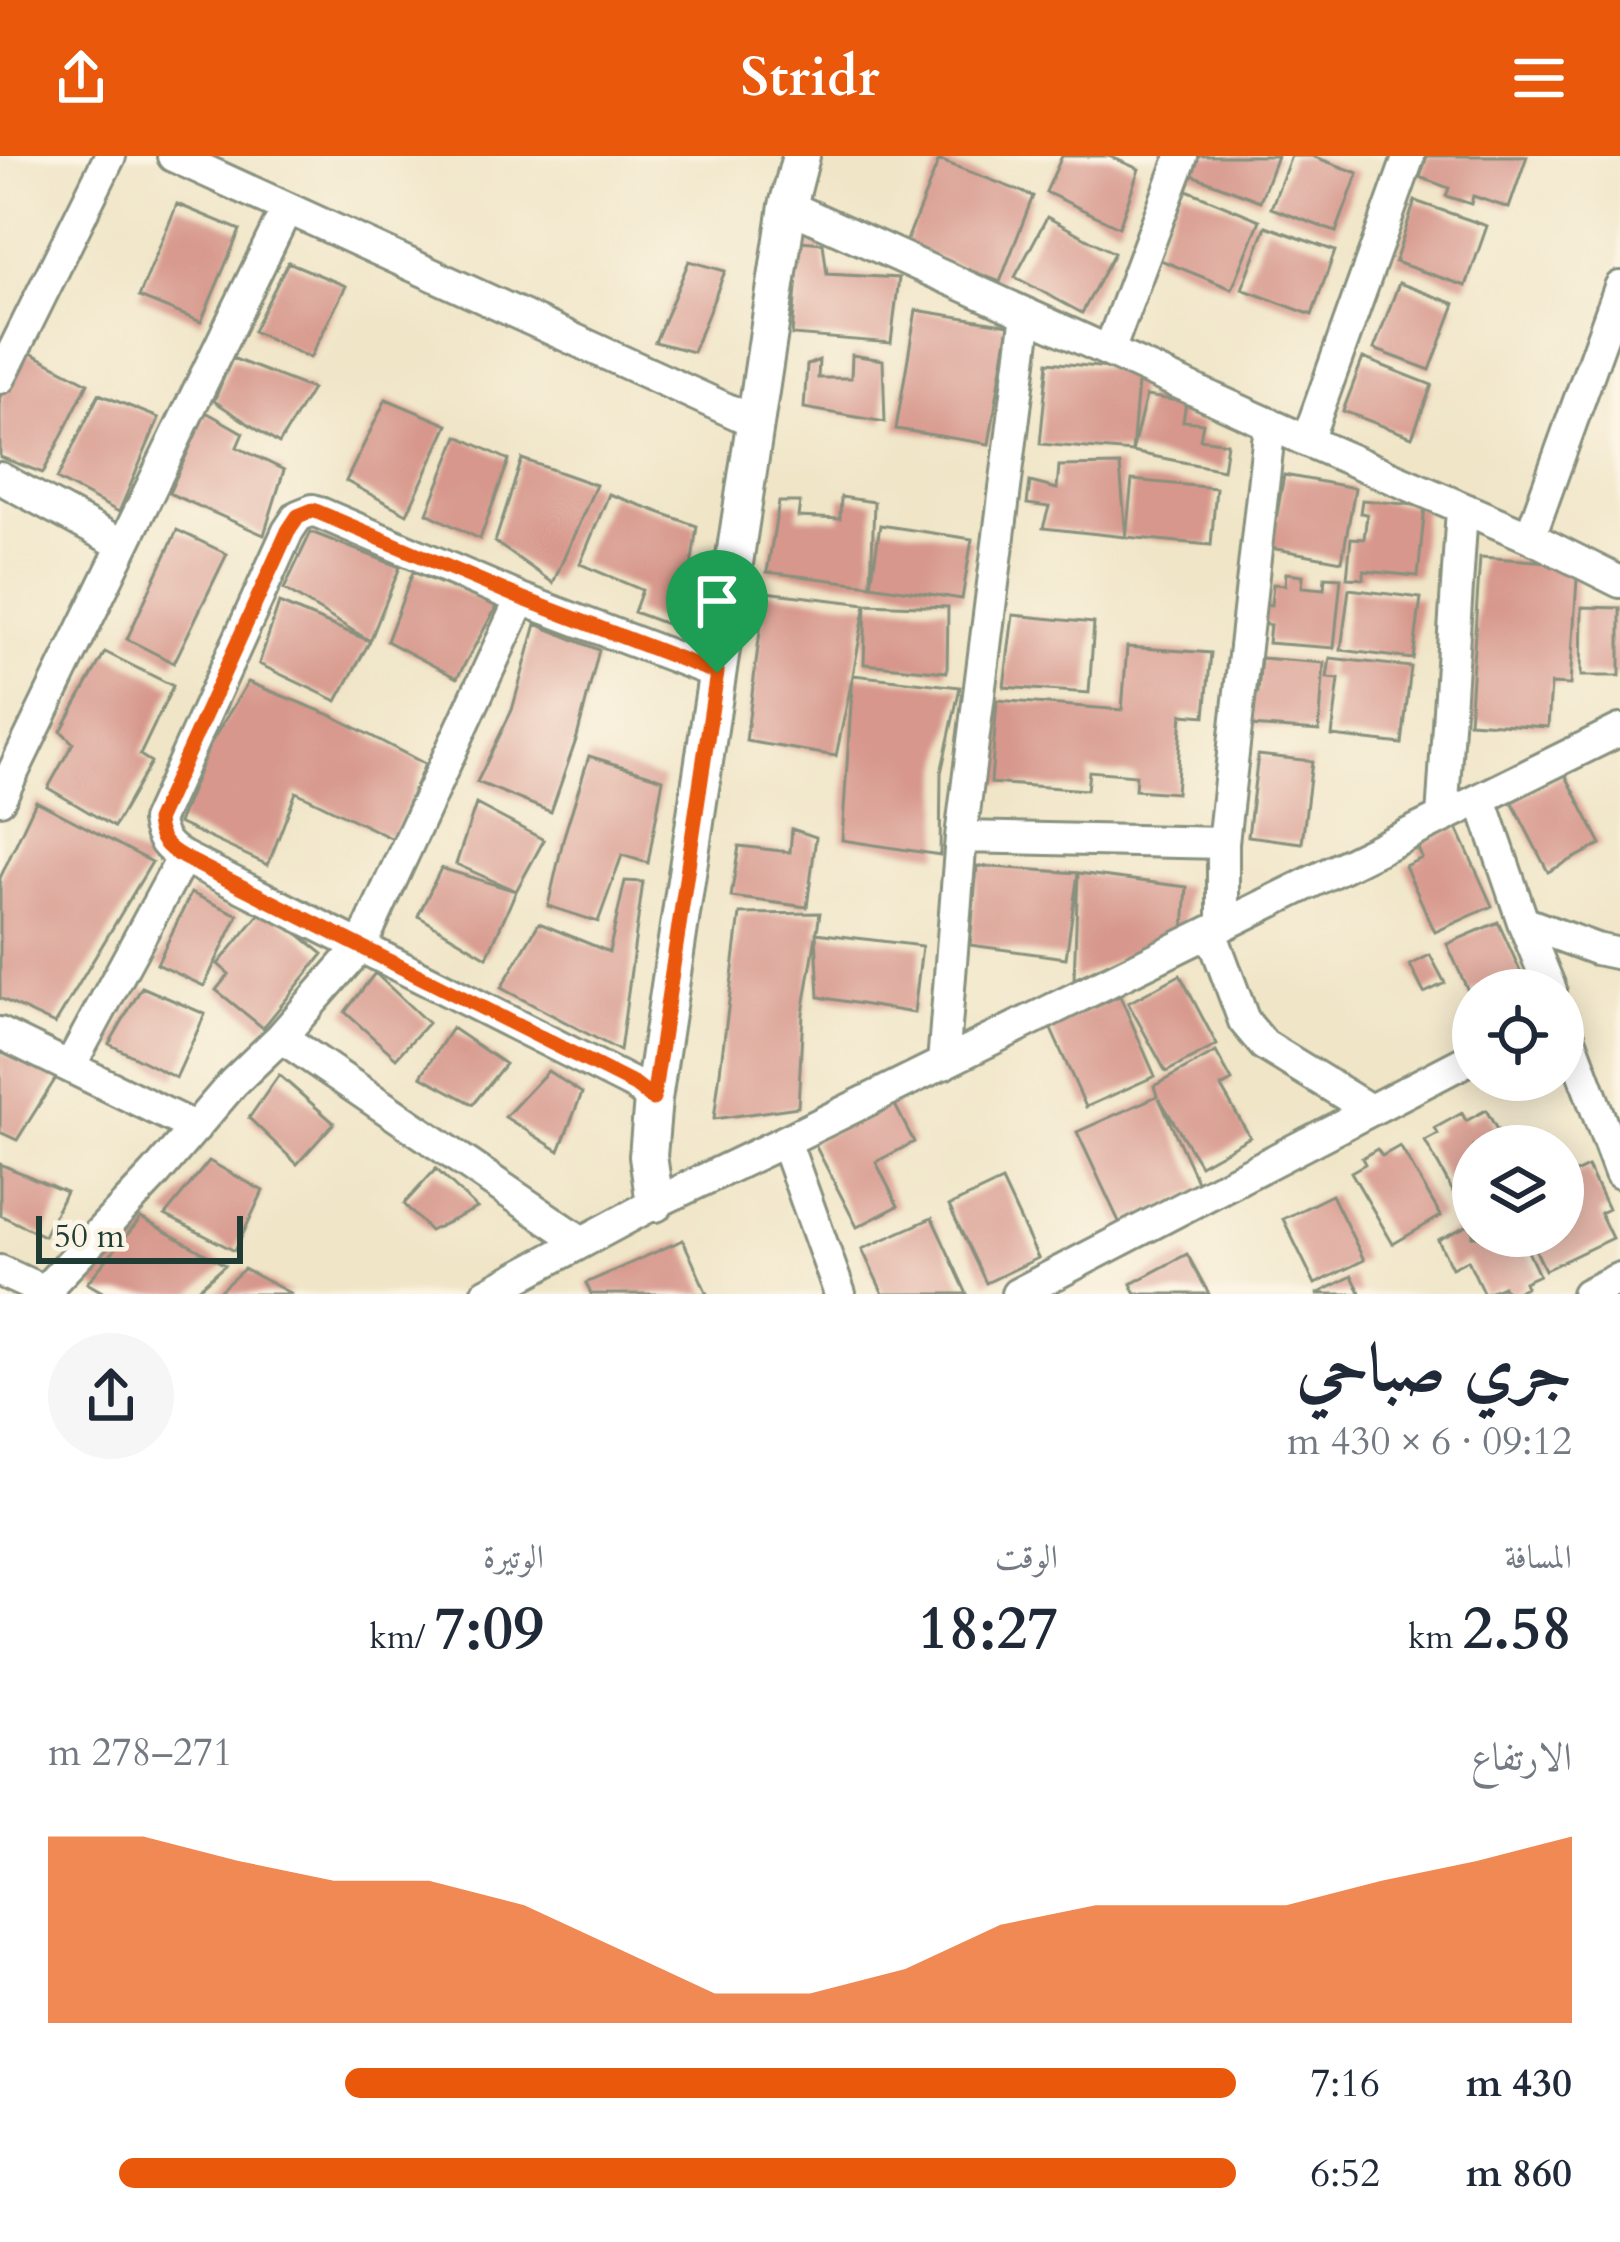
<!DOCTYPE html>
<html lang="ar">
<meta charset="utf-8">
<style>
body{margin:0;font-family:Cardo,Amiri,serif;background:#f6f6f7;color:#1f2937;direction:rtl;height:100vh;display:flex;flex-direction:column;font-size:45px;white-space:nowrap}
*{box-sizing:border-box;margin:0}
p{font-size:39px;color:#747a83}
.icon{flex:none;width:66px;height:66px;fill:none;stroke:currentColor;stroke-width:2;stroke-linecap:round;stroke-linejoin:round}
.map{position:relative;height:1138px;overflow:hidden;direction:ltr}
.sheet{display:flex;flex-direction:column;background:#fff;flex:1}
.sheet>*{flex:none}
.fabs{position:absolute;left:1452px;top:813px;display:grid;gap:24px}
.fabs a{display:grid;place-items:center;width:132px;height:132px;border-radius:50%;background:#fff;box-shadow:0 6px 30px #0003;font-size:60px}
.scale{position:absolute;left:36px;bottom:30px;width:207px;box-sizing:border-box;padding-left:12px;border:6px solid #1f3d34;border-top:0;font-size:33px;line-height:42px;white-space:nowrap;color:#1f3d34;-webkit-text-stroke:9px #fcf5e5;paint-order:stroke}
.pin{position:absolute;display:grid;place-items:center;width:102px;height:102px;color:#fff;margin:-123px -51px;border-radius:50% 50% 50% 0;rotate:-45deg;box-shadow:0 0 12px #0007}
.pin .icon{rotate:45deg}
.round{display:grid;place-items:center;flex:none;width:126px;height:126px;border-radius:63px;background:#f6f6f7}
.overview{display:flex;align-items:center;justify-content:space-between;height:204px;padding:0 48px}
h1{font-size:66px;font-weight:600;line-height:90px}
.figures{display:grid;grid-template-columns:repeat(3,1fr);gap:18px;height:204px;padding:12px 48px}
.figures div{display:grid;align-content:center}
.figures b{font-size:60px;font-weight:600}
.figures small{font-size:33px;font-weight:400}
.figures p{font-size:33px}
.chart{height:336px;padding:24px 48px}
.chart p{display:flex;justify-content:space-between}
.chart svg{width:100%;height:216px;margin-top:12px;fill:#ea580c;opacity:.7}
ul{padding:0 48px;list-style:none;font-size:39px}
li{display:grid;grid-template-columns:192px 144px 1fr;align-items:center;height:90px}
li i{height:30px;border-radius:15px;background:#ea580c}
header{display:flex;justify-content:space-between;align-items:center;height:156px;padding:0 48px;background:#ea580c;color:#fff;font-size:54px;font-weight:600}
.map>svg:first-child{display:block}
</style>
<header><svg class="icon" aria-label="menu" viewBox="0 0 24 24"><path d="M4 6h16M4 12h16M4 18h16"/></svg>Stridr<svg class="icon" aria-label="share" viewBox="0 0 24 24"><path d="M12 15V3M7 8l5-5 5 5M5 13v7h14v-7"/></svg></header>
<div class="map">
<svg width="1620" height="1138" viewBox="0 0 1620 1138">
<rect width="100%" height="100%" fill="#fcf5e5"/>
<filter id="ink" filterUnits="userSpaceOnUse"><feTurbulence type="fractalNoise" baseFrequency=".00833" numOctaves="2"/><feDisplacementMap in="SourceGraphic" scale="24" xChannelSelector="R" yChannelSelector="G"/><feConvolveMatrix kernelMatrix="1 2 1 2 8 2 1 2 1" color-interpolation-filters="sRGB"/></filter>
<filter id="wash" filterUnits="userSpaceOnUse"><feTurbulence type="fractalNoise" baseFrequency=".004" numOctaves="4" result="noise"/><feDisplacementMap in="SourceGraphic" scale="48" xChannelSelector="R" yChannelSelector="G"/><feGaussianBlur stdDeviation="2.7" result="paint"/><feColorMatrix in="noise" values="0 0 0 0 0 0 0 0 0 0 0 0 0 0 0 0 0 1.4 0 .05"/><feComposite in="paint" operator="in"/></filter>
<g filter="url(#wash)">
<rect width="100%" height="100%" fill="#f0e5c7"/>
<g id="blocks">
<path fill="#d7978c" d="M1062,0H1109L1139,13L1119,71L1046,36Z
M1191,0H1277L1260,45L1184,16Z
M1291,0H1312L1358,17L1336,76L1271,52Z
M1427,0H1527L1509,52L1473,40L1471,48L1446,40L1449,32L1420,21Z
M939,4L1033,40L1000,126L905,89Z
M1182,32L1260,64L1232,133L1153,101Z
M1415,45L1487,70L1466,130L1395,106Z
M177,48L240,74L201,166L139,141Z
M1047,61L1114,97L1082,157L1015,121Z
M1266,70L1335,95L1312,159L1242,133Z
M800,85L823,87L827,118L899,122L891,187L792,179Z
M689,105L725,115L693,196L655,186Z
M288,106L346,130L310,202L253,175Z
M1399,127L1455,148L1430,214L1374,193Z
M916,154L1009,169L989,288L896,273Z
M23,193L88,227L43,317L0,301V243Z
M852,199L883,204L885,266L804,252L807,209L819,204L818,222H851Z
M232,202L312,233L279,288L214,245Z
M1363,202L1432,229L1412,281L1343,255Z
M1048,206L1139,215L1132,296L1040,288Z
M99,238L159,262L119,356L57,323Z
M1146,240L1186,246L1183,265L1203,267L1200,283L1227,287L1223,314L1132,296Z
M386,243L448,269L407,358L346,325Z
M206,256L243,277L237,291L284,314L264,379L169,337Z
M458,280L509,304L480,383L427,357Z
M522,303L596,329L553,427L495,386Z
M1120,309L1126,381L1043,372L1049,351L1027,348L1030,326L1057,333L1059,310Z
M1284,319L1355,332L1342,405L1271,392Z
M1132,324L1216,332L1211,389L1126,381Z
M609,338L697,370L682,474L634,456L642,434L580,408Z
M841,341L874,346L871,429L767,416L779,346H800L798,361L840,363Z
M1362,344L1425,350L1418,420L1364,415V423L1347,422L1351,382L1364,383L1367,358L1360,357Z
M880,369L972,383L962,443L871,429Z
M177,374L227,398L174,507L127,483Z
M311,376L400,411L370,485L284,433Z
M1480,401L1578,408L1570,529L1551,528L1548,571L1469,566Z
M413,416L497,450L457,522L387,485Z
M1286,417L1303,419L1302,431L1324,433L1325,421L1341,422L1334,492L1268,487L1270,469L1257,468L1259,448L1271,449L1273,428L1285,429Z
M1349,433L1421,442L1413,503L1341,494Z
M765,436L866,448L948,451L947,516L864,508L866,448L853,519L960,531L941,617L940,699L842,684L853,519L836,600L746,585Z
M279,447L370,485L337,545L259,508Z
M1582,451L1620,452V520H1581Z
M1013,459L1094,467L1089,537L1004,531Z
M536,468L599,494L577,581L551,656L477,626L512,554Z
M1127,491L1211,497L1205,560L1182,558L1176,637L1135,634L1136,619L1089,615L1087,634L991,627L997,544L1122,554Z
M105,496L173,530L140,599L151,606L114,671L48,632L73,587L61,575Z
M1261,502L1324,507L1319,575L1251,570L1248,536H1258Z
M1330,502L1411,511L1402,588L1332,580L1339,523L1327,522Z
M248,526L333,560L425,608L393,683L296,636L268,709L178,667L209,590Z
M1258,599L1312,605L1302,687L1248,680Z
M589,600L663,623L648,707L622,699L598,766L548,750L564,680Z
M1565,618L1601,688L1548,716L1512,646Z
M36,645L152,706L55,868L0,842V722Z
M476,648L544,684L516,735L487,801L418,760L441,712L516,735L456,708Z
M1457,672L1492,750L1435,776L1405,710L1422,702L1417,690Z
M792,673L816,681L807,751L731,741L739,690L790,696Z
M977,710L1078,717L1066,802L970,789Z
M1078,717L1187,731L1184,772L1074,823Z
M625,725L643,726L620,895L501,832L539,767L609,796Z
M191,737L238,759L204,830L157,808Z
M265,751L323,798L263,872L216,834L229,818L218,808Z
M820,757L803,857L798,951L714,963L740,758Z
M1498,766L1529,834H1473V846L1447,788Z
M816,777L922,790L914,857L819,841Z
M1430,799L1445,827L1424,837L1410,809Z
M375,817L428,867L396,902L345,856Z
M1180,819L1217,889L1166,916L1128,847Z
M142,831L205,858L176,922L109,888Z
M1120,840L1155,920L1086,951L1050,871Z
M452,872L505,908L473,948L421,920Z
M0,896L56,922L17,984L0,976Z
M1216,896L1232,925L1221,931L1250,981L1200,1009L1159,942L1201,1034L1121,1070L1077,976L1157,940L1154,930Z
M548,915L582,937L559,995L505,961Z
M279,919L334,967L297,1008L249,962Z
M893,945L914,986L876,1006L898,1050L857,1071L813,985Z
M1486,954L1506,990H1473V1056L1466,1059L1425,985L1438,978L1435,972L1462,957L1466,965Z
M1400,990L1441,1060L1393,1088L1351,1016L1365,1008L1362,1002L1377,993L1382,1000Z
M209,1005L263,1035L235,1095L165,1059Z
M0,1008L66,1036L44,1080L0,1059Z
M1588,1011L1608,1053L1600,1057L1612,1082L1545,1114L1529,1080H1563V1023Z
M436,1013L477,1052L430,1075L404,1048Z
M1002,1025L1038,1102L986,1127L949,1050Z
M1332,1039L1364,1104L1315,1128L1283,1063Z
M141,1062L225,1109L192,1138H106L87,1127Z
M932,1062L967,1138H883L862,1093Z
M1473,1067V1080H1521L1539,1119L1524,1126L1526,1131L1512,1138H1507L1503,1130L1484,1138L1468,1104L1452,1112L1438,1084Z
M683,1084L707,1138H591L586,1127Z
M1187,1098L1209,1138H1136L1131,1128Z
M244,1113L292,1138H216Z
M1352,1120L1361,1138H1317Z"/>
</g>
</g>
<g filter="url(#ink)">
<use href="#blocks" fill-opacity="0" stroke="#88917e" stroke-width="3"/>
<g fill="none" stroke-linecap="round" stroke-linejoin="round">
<defs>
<path id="minor" d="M173,0L755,266
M788,50L1307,285L1530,381L1620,426
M1109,195L1182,0
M0,222L110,0
M1307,285L1409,0
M0,322L123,389
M1530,381L1620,131
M0,643L287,52
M1481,643L1523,766L1551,834
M1442,662L1462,353
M961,681L1223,687
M1523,766L1596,793L1620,798
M1223,769V687L1270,268
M1211,776L1244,865L1264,889L1370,954
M1563,864L1620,1017
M0,877L195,972
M281,881L582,1086
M943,908L961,681L1027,158
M70,910L183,701
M653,943L635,929L183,701C168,692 160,684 157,665L288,375L298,360L313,354L521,443L717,517
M785,985L840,1138
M0,1115L50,1138
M41,1138L155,1018L233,927L281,881L361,790L521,443
M486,1138L655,1047L785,985L1620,574
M1017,1138L1473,901
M1587,1138L1620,1122"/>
<path id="tertiary" d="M655,1047L648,1000L653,943L788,50L801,0"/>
</defs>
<use href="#minor" stroke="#88917e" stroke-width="36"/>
<use href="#tertiary" stroke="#88917e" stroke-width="42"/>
<use href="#minor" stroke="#fff" stroke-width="30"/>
<use href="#tertiary" stroke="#fff" stroke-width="36"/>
</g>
</g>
<g fill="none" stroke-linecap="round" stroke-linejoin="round" filter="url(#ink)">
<defs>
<path id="route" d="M313,354L521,442L717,517L653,943L635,929L183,701C167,692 159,684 157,665L288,375L298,360Z"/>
</defs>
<use href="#route" stroke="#fff" stroke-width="24"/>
<use href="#route" stroke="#ea580c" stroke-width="15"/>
</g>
</svg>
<div class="fabs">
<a><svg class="icon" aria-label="locate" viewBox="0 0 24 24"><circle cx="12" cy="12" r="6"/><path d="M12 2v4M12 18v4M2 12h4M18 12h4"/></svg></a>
<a><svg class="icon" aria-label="layers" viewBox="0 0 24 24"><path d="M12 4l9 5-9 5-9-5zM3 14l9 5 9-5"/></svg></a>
</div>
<div class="scale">50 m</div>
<div class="pin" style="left:717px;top:517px;background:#1e9e55"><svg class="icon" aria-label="arrive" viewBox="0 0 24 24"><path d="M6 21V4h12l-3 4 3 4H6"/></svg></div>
</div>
<section class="sheet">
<div class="overview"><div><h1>جري صباحي</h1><p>09:12 · 6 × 430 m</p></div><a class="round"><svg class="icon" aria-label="share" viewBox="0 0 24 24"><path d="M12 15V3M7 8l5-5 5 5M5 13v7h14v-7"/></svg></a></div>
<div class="figures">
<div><p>المسافة</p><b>2.58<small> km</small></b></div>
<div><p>الوقت</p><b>18:27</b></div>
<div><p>الوتيرة</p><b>7:09<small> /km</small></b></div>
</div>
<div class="chart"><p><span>الارتفاع</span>271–278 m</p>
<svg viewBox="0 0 160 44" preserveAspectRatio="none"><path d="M0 44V6L10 6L20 11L30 15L40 15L50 20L60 29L70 38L80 38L90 33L100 24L110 20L120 20L130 20L140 15L150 11L160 6V44z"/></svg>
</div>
<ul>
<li><b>430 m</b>7:16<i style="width:75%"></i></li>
<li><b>860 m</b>6:52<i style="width:94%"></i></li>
</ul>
</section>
